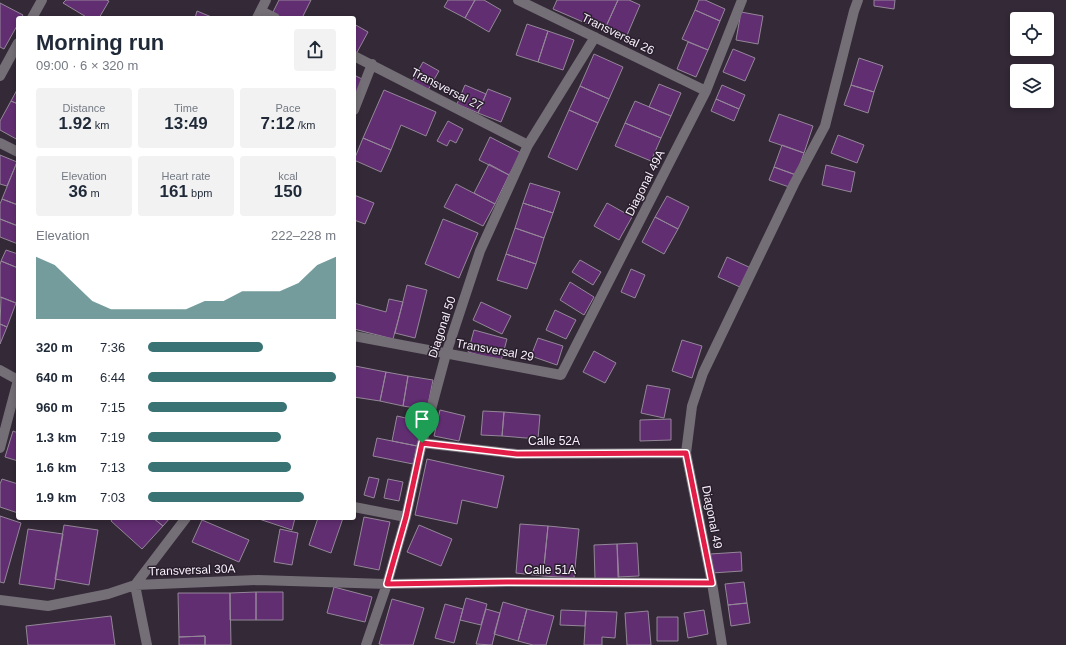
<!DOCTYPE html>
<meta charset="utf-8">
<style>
body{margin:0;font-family:Helvetica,sans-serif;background:#f2f2f3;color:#1f2937;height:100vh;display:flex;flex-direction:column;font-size:15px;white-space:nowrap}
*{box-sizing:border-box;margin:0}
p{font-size:13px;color:#747a83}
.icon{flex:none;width:22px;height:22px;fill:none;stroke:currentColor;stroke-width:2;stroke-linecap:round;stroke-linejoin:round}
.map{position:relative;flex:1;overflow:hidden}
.sheet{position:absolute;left:16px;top:16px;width:340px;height:504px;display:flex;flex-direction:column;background:#fff;border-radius:4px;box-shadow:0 2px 6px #0003}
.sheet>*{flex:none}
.buttons{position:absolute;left:1010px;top:12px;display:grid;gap:8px}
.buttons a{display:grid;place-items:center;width:44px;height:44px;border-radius:4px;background:#fff;box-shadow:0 2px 6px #0003;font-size:20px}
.pin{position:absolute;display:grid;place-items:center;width:34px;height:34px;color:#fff;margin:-41px -17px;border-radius:50% 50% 50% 0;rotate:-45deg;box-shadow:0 0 4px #0007}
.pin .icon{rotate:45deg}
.round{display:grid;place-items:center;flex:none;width:42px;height:42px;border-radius:4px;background:#f2f2f3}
.head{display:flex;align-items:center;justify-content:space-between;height:68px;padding:0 20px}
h1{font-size:22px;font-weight:600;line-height:30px}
.metrics{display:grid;grid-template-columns:repeat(3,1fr);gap:6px;height:68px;padding:4px 20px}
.metrics div{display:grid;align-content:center;border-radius:4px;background:#f2f2f3;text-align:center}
.metrics b{font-size:17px;font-weight:600}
.metrics small{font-size:11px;font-weight:400}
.metrics p{font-size:11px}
.chart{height:112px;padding:8px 20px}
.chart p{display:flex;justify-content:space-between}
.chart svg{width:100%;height:72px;margin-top:4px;fill:#3a7373;opacity:.7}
ul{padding:0 20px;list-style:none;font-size:13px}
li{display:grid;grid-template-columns:64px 48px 1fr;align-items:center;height:30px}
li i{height:10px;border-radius:5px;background:#3a7373}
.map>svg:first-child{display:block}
</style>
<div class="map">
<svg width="1066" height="645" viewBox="0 0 1066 645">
<rect width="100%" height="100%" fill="#332937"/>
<path fill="#622e72" stroke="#948798" d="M66,0H106L109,1L99,18H88L63,3Z
M279,0H311L302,18H281L272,14Z
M448,0H475L465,18L444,7Z
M475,0H484L501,10L489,32L465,18Z
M557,0H618L604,31L553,9Z
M618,0H629L640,5L625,40L604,31Z
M699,0H705L725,9L720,21L695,10Z
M874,0H895L894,9L874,6Z
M0,3L23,15L21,18H18V24L4,49L0,47Z
M695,10L720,21L708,50L682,39Z
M197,11L214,18H195Z
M741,12L763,16L758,44L736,40Z
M354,24L368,32L355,56L354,55Z
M527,24L548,31L538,62L516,55Z
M548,31L574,40L563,70L538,62Z
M688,42L708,50L696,77L677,69Z
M733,49L755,58L745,81L723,72Z
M594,54L623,67L609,99L580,86Z
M859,58L883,66L874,92L851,85Z
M423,62L439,71L428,90L412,82Z
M354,75L364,80L354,100Z
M659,84L681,93L671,116L649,107Z
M465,85L486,94L478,113L457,104Z
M722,85L745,95L739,109L716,99Z
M851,85L874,92L868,113L844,105Z
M580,86L609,99L598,123L569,110Z
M18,88V104L11,101Z
M488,89L511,98L501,122L478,113Z
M384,90L436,112L426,136L401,125L391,150L363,138Z
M716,99L739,109L734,121L711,111Z
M11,101L18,104V140L0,130V121Z
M635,101L671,116L661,138L625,123Z
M569,110L598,123L577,170L548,157Z
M779,114L813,126L804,153L769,141Z
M448,121L463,129L456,143L450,140L447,146L437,141Z
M625,123L661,138L651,161L615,146Z
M838,135L864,145L857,163L831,153Z
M490,137L521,153L509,175L479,160Z
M363,138L391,150L381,172L354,160Z
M782,145L804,153L796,175L774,167Z
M0,155L17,162L7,186L0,184Z
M17,162H18V205L2,199Z
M489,164L509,175L495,204L474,193Z
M826,165L855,172L851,192L822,185Z
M774,167L796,175L792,188L769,180Z
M530,183L560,192L553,213L523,203Z
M456,184L495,204L483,226L444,207Z
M354,195L374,203L365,224L354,220Z
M667,196L689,207L678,229L655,217Z
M2,199L18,205V226L0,219V204Z
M523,203L553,213L544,238L515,228Z
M607,203L632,217L619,240L594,226Z
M655,217L678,229L664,254L642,242Z
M0,219L18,226V244L0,237Z
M443,219L478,233L459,278L425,264Z
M515,228L544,238L536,264L506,254Z
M6,250L18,254V268L1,261Z
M506,254L536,264L527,289L497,280Z
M727,257L751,268L742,288L718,277Z
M580,260L601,272L593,285L572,272Z
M1,261L18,268V298L16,303L0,297V265Z
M631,269L645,275L635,298L621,292Z
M570,282L594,297L584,315L560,300Z
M407,285L427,290L415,338L395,333Z
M1,297L16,303L7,327L0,324Z
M389,299L403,302L393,339L354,329V303L386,312Z
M481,302L511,316L502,334L473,320Z
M555,310L576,320L566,339L546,330Z
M0,324L7,327L0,344Z
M474,330L507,339L501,361L468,352Z
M538,338L563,346L557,365L531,356Z
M682,340L702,346L692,378L672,371Z
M594,351L616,363L605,383L583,372Z
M355,366L386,372L380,401L354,397V373Z
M386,372L408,376L403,406L380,401Z
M408,376L433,380L427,410L403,406Z
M647,385L670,389L664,418L641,413Z
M440,410L465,416L459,441L434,436Z
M483,411L504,412L502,436L481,435Z
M504,412L540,415L538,439L502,436Z
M397,416L423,422L417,446L392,441Z
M671,419V440L640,441V420Z
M13,431L18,433V461L5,457Z
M377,438L417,446L413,464L373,456Z
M427,459L504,476L497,508L462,500L457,524L415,515Z
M369,477L379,479L374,498L364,495Z
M2,479L18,484V513L0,507V484Z
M388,479L403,482L399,501L384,498Z
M0,516L21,523L4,583L0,582Z
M364,517L390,522L379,570L354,565Z
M113,518H153L163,526L142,549L111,521Z
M153,518H170L163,526Z
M256,518H295L292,530Z
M318,518H343L331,553L309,545Z
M202,520L249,540L239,562L192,542Z
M520,524L548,526L543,576L516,573Z
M64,525L98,530L89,585L55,579Z
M419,525L452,539L441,566L407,552Z
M548,526L579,529L574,578L543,576Z
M28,529L63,534L54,589L19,584Z
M280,529L298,533L292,565L274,562Z
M637,543L639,576L618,577L617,544Z
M617,544L619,579L595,580L594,545Z
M741,552L742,571L712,573L710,554Z
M744,582L747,603L728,605L725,584Z
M334,587L372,597L365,622L327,613Z
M256,592H283V620H256Z
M256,592V620H230V593Z
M178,593H230L231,645H205V636L179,637Z
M466,598L487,604L481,625L460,620Z
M392,599L424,608L413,645H384L379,644Z
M503,602L527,609L518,641L494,634Z
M747,603L750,623L731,626L728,605Z
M445,604L463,609L454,643L435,638Z
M486,609L500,613L492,645L476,644Z
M527,609L554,616L546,645H533L518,641Z
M561,610L586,611L585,626L560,625Z
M704,610L708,634L688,638L684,613Z
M586,611L617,612L615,638L602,637V645H584Z
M648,611L651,645H627L625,613Z
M111,616L115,645H28L26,626Z
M657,617H678V641H657Z
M205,636V645H179V637Z"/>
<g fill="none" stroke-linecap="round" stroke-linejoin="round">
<path stroke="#746e76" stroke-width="10" d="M518,0L706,91
M261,11L275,18
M32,18L42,0
M257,18L266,0
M354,56L528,145
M0,76L18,43
M354,110L372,64
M0,143L18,152
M354,336L561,375L706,91L742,0
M0,370L18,380
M422,443L517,454L686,453
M0,448L18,380
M354,507L406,517
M0,600L48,606L108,594L135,585L258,580L387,584L507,582L712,583
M147,645L135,585L186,518
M366,645L387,584L406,517L422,443L446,354L480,251L528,145L595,37
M722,645L712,583L686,453L692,406L703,373L794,184L825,126L854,11L858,0"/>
</g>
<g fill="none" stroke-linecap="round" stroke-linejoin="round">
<defs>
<path id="route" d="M422,443L517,454L686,453L712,583L507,582L387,584L406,517Z"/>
</defs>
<use href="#route" stroke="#fff" stroke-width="8"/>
<use href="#route" stroke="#e11d48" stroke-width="5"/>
</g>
<g text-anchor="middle" stroke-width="3" stroke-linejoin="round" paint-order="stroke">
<g font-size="12" fill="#f8f1fb" stroke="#291f2d">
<text transform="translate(618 34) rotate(26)" y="4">Transversal 26</text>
<text transform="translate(447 89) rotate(27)" y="4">Transversal 27</text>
<text transform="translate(645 183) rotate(-63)" y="4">Diagonal 49A</text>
<text transform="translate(442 327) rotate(-72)" y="4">Diagonal 50</text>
<text transform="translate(495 350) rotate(10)" y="4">Transversal 29</text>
<text x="554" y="445">Calle 52A</text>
<text transform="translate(712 517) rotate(79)" y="4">Diagonal 49</text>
<text transform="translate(192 570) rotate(-2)" y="4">Transversal 30A</text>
<text x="550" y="574">Calle 51A</text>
</g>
</g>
</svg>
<div class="buttons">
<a><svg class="icon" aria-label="locate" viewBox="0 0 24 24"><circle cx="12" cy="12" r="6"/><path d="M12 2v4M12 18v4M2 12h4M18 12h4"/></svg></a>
<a><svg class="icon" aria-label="layers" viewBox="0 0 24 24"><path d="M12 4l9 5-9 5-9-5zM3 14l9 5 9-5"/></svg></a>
</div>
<div class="pin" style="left:422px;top:443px;background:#1e9e55"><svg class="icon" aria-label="arrive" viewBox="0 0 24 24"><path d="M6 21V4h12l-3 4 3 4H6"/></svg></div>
<section class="sheet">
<div class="head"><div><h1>Morning run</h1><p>09:00 · 6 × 320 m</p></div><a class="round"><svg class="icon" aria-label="share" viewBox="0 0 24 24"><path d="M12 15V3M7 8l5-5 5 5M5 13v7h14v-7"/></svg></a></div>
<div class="metrics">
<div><p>Distance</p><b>1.92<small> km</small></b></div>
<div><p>Time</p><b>13:49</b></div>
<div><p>Pace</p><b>7:12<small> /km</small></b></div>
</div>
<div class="metrics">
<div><p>Elevation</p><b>36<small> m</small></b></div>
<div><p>Heart rate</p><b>161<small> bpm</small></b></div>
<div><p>kcal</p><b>150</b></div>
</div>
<div class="chart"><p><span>Elevation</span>222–228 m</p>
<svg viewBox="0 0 160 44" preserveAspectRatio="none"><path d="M0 44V6L10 11L20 22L30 33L40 38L50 38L60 38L70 38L80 38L90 33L100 33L110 27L120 27L130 27L140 22L150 11L160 6V44z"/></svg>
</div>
<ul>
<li><b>320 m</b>7:36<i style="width:61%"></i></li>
<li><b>640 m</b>6:44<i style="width:100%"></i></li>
<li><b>960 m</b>7:15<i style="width:74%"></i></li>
<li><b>1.3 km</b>7:19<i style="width:71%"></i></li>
<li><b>1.6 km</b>7:13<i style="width:76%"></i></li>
<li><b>1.9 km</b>7:03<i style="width:83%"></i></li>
</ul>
</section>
</div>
